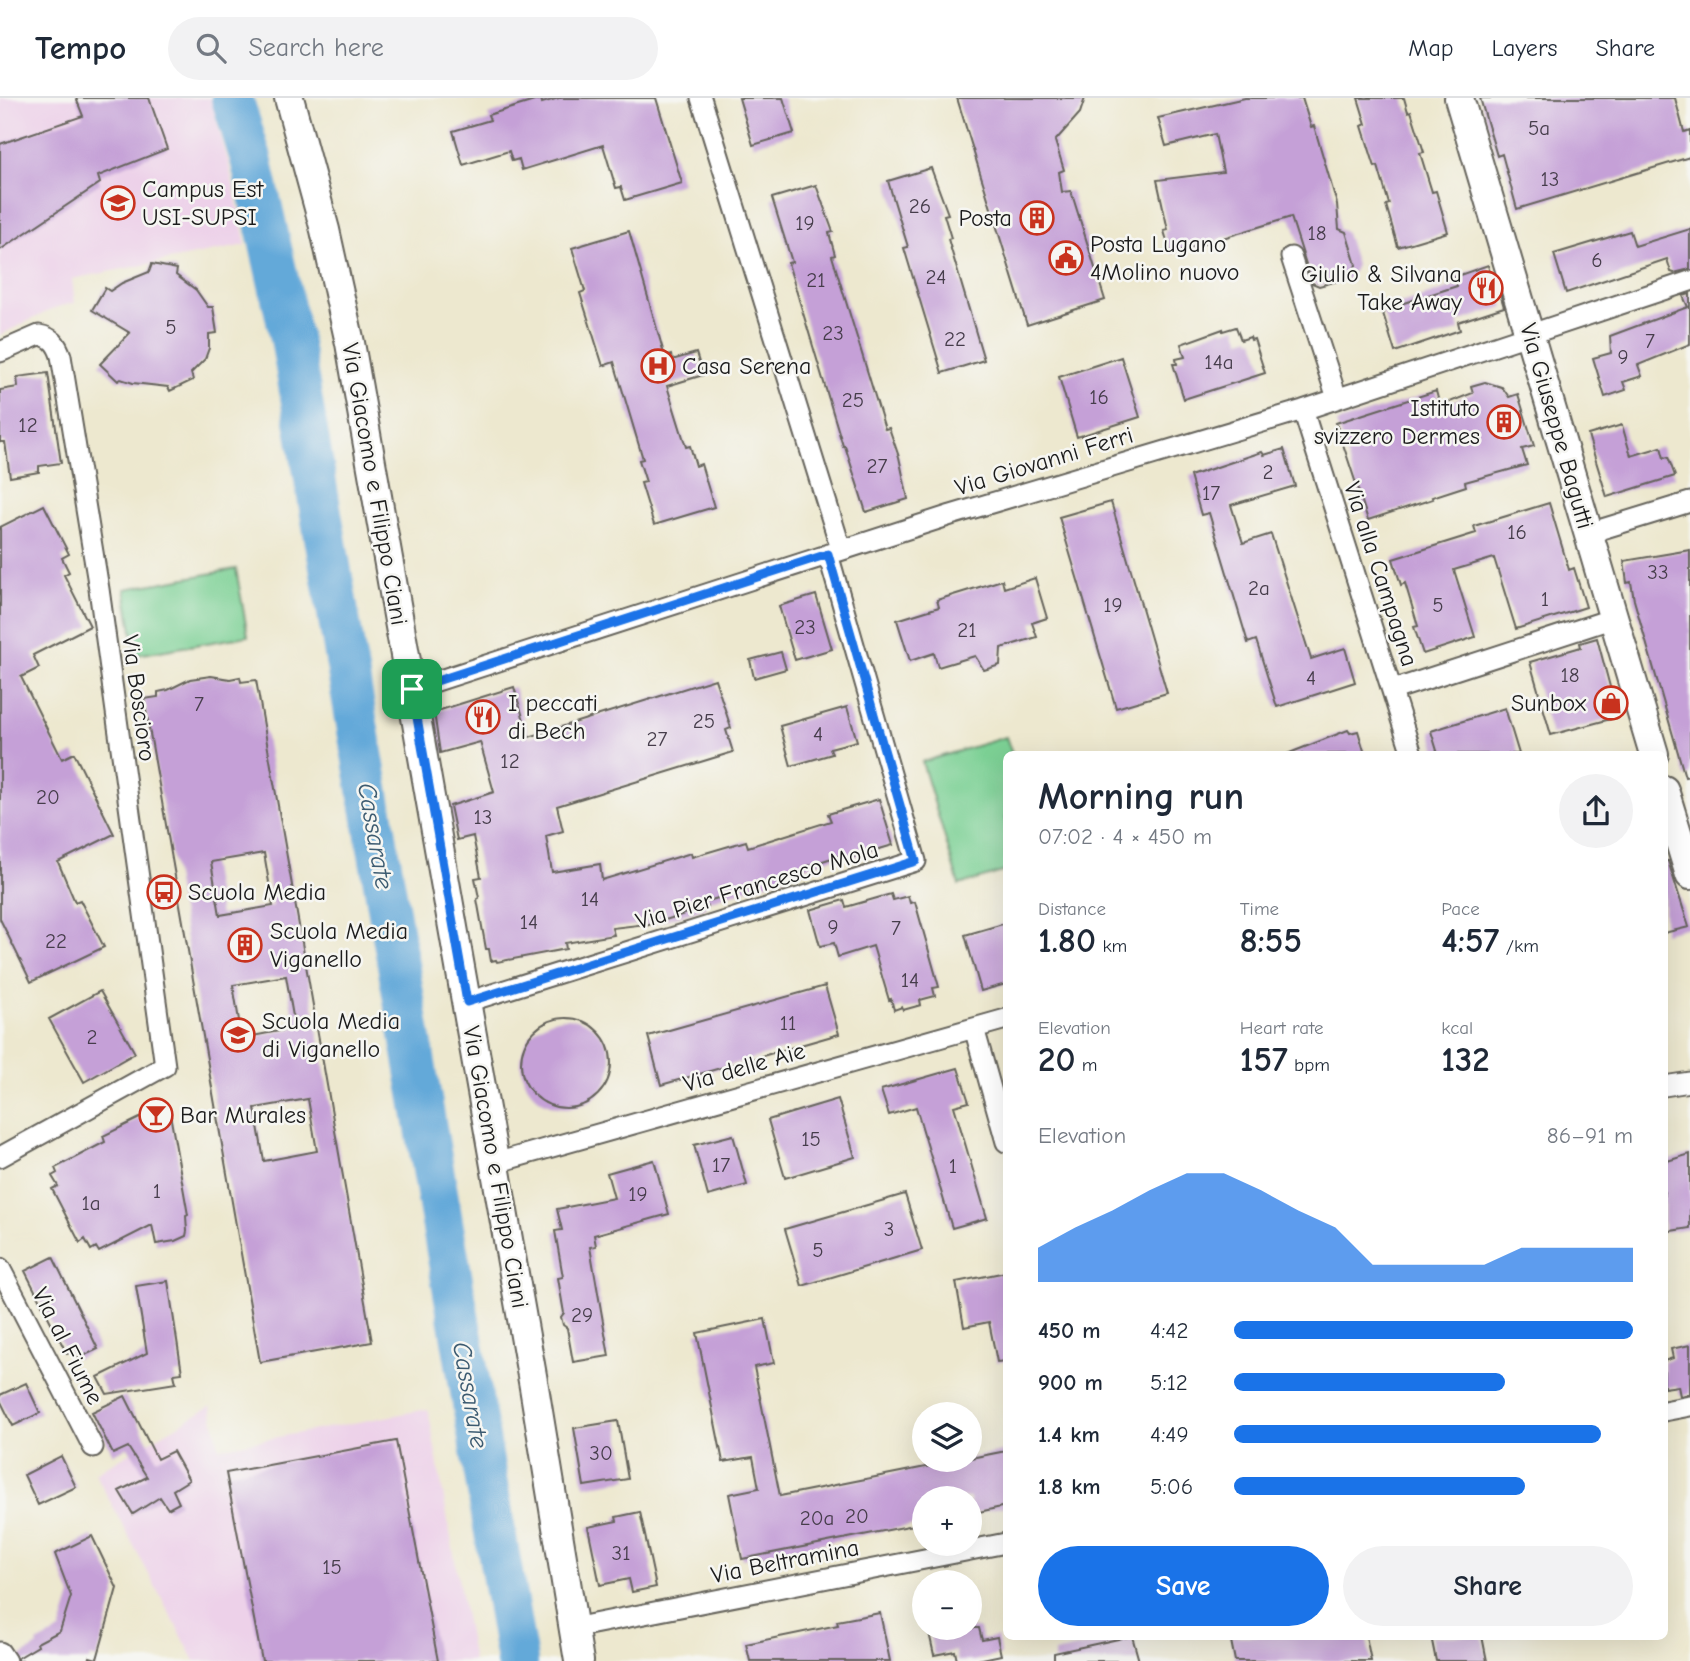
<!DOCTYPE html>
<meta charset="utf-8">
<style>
body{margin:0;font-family:"Comic Neue",sans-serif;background:#f2f2f3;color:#1f2937;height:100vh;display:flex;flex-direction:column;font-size:26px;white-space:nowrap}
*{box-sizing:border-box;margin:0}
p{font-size:23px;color:#747a83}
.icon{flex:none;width:38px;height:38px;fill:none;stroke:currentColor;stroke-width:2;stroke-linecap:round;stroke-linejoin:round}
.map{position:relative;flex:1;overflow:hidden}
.panel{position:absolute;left:1003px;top:653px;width:665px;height:889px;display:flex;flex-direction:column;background:#fff;border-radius:10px;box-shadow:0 7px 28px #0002}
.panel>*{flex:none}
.controls{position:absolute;left:912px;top:1304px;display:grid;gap:14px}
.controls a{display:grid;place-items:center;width:70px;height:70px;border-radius:50%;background:#fff;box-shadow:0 7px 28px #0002;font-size:35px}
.pin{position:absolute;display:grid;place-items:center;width:60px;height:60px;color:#fff;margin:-30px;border-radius:14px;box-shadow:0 4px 10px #0006}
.round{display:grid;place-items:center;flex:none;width:74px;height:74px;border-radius:37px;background:#f2f2f3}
.summary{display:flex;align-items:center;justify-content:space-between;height:119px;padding:0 35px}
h1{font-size:38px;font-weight:600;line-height:52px}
.figures{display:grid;grid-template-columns:repeat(3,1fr);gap:10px;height:119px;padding:7px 35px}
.figures div{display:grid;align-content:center}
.figures b{font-size:35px;font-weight:600}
.figures small{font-size:19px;font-weight:400}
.figures p{font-size:19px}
.chart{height:196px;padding:14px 35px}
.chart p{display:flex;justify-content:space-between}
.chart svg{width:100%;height:126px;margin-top:7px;fill:#1a73e8;opacity:.7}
.cta{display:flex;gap:14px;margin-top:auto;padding:14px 35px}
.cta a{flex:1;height:80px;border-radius:42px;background:#1a73e8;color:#fff;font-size:28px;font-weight:600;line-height:80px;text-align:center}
.cta a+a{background:#f2f2f3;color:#1f2937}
ul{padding:0 35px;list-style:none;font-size:23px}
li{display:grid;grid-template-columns:112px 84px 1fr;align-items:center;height:52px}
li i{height:18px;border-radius:9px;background:#1a73e8}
header{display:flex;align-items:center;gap:42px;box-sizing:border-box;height:98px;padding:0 35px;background:#fff;border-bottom:2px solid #e0e1e3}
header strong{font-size:33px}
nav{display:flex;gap:38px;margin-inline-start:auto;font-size:24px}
.search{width:490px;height:63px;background:#f2f2f3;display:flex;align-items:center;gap:18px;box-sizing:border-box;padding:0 24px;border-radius:38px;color:#747a83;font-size:26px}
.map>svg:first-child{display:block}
</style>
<header>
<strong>Tempo</strong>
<div class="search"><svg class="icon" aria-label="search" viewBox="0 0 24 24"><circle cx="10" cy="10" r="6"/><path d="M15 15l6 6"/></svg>Search here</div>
<nav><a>Map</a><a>Layers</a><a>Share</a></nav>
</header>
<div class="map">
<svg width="1690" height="1563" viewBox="0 0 1690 1563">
<rect width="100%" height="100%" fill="#f6f6f2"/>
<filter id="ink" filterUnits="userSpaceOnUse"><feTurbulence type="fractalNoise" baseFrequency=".0143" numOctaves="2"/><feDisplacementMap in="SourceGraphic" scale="14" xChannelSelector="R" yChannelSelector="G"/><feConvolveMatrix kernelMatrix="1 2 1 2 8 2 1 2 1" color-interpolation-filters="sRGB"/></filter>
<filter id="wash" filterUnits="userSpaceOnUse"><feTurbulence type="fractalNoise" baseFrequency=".00686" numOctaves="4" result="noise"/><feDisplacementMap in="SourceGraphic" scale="28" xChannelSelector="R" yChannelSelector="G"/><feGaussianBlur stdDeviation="1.57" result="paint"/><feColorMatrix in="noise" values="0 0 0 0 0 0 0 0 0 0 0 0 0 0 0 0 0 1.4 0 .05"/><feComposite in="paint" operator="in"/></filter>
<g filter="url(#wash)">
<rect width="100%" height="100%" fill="#ede8cf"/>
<path fill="#edd1e9" d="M0,0H210L228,63L246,147L72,181L75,205L57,209L0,237Z
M211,1308L219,1350L428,1311L473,1563H195L95,1375Z"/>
<path fill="#7cd094" stroke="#4c7658" stroke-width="2" d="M236,471L248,538L136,557L125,491Z
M1006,639L1012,656H1006V773L959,787L922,664Z"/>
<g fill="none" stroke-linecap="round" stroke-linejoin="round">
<path stroke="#63a9d9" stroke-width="42" d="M232,0L251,61L291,240L517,1563"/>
</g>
<g id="blocks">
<path fill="#c5a0d7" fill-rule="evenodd" d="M76,0H149L167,51L98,78L100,85L0,152V46L83,18Z
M559,0H656L682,85L625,102L621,89L616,90L603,47L522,72L519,61L512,63L509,53L463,67L453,33L490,22L488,17L541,1L542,5Z
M739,0H783L794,35L753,47Z
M957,0H1085L1080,15L1055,43L1064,72L1059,74L1062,94L1071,93L1105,202L1027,227Z
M1245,0H1302L1311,29L1314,28L1337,106L1339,131L1346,134L1356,167L1350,180L1319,188L1312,185L1291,119L1171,156L1164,133L1168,132L1157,82L1223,74L1215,36L1166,48L1158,20Z
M1358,0H1404L1408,14L1411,13L1424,54L1420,55L1432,94L1436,93L1448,134L1398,149L1386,107L1389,106L1378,68L1375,69L1362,28L1366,26Z
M1480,0H1675L1684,34L1690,32V59L1517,111L1502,56L1497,58Z
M931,70L948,116L944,117L951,140L948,141L984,262L942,275L904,150L908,149L888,83Z
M816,87L833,134L829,135L835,157L832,158L885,331L889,330L899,359L908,401L866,414L845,348H843L788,165L792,164L772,100Z
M1690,131V171L1674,175L1671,174L1667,161L1566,195L1554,156L1630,133L1635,148Z
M629,133L665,259L671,257L672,262L696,255L703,277L667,288L686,349L690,348L696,368L701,366L714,409L654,427L641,385L646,384L639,362L643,361L614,264L603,268L580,195L585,193L572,150Z
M152,166L177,171L176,177L196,192L208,209H213L217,235L209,236V250L205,261L191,275L193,282L170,293L168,289L133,285L121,281L118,283L100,266L130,235L92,212L105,190L110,193L122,185L149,174Z
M1488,167L1491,179H1495L1504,209L1458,224L1460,232L1395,254L1382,212L1457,188L1454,179Z
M1690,196V246L1638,267L1642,278L1623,284L1626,292L1605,299L1593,260L1611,255L1610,238L1688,209L1683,198Z
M1236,229L1241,242L1250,239L1251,242L1254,241L1265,275L1184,301L1173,266H1177L1176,261L1185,259L1181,246L1223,231V233Z
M1121,259L1140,319L1077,339L1059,279Z
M48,275L61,365L39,368V374L10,379L5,344H0V292L18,289L17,279Z
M1485,284L1502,289L1509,299L1518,296L1534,348L1522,351L1527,367L1465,384L1466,388L1432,399L1433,401L1368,422L1336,325L1436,293L1440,308L1473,295L1471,288Z
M1622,327L1631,358L1661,349L1664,360L1668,359L1675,378L1607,399L1588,337Z
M1284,351L1295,388L1231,407L1243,445L1271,436L1311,561L1345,550L1355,584L1277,609L1256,542L1248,545L1209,415L1201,417L1190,378L1262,354L1264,357Z
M1111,404L1167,595L1116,610L1059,419Z
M1549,405L1569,472L1574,470L1586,509L1516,531L1494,460L1454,472L1475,539L1423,556L1414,529L1418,528L1405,485L1401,487L1393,461L1476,435L1474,428Z
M44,407L69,456L62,460L69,474L64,477L90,528L33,557L39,570L21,579L62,661L74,655L114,736L58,764L75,804L80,802L104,849L31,884L0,821V429Z
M1690,452V678L1685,679L1634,502L1631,484L1627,485L1624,463Z
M1035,480L1047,520L1032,525L1037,539L1001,550L1000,567L984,572L975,558L938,569L934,555L910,563L897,522L939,509L937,502L1002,482L1004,490Z
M816,497L832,551L795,562L779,508Z
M1597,540L1618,619L1551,637L1530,564L1581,549L1580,545Z
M781,554L786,571L754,580L750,562Z
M211,578L230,581L240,579L241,584L256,582L372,1244L260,1264L144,601L158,599V594L168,592L190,581ZM264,755L273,808L220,817L211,764ZM286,878L295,930L242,940L233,887ZM308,1001L317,1053L264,1063L255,1010Z
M715,581L731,630L726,632L733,654L557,708L563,733L546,738L552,774L600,766L602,782L691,755L692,759L746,743L748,749L831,723L828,716L879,701L893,747L842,762L841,757L804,769L805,773L705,804L707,809L646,828V826L612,830L614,837L565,845L566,851L497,864L496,862L491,863L489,851H486L477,801L479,800L475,780L481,779L473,738L457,742L450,708L494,694L480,644L440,655L434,614L514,589L529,639Z
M847,609L857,643L830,650L832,656L791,668L780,628Z
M1505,610L1519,656H1438L1431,633Z
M1348,632L1350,635L1358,633L1365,656H1287Z
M1664,763H1668L1689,829L1664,835Z
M891,796L893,802L908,798L910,805L915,804L939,889L933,890L935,898L920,902L921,907L903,912L902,909L894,912L891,901L889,902L873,848L838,859L834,845L820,848L810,812L844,802L846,809Z
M1006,825V886L981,893L965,837Z
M825,888L839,936L661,987L648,938Z
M100,893L135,955L84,984L49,921Z
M521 965a45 45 0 1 1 90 0a45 45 0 1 1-90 0Z
M958,970L969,1004L954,1008L987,1120L952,1130L916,1009L889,1017L881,992Z
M838,1001L855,1059L785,1080L768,1022Z
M158,1011L170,1016L188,1117L186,1118L187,1133L186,1138L175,1143L156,1146L152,1127L99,1154L96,1149L91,1152L85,1141L80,1145L52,1091L58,1088L52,1078L57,1075L55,1070L105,1044L103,1038Z
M733,1037L747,1087L708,1098L694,1047Z
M1690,1056V1130L1664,1134V1064Z
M654,1062L669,1116L594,1137L596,1148L590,1149L609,1258L573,1264L567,1230L563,1227L561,1219L564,1215L558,1180L563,1179L555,1133L562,1132L557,1111L614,1100L607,1075Z
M905,1096L922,1152L802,1188L785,1131Z
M53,1159L98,1251L77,1261L73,1253L67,1256L25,1173Z
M1006,1174V1263L997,1264L989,1224L964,1229L956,1184Z
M168,1183L182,1275L174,1276L176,1285L107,1296L98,1279L147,1255L136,1188Z
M765,1221L774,1265L754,1269L780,1398L1006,1353V1408L970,1416V1400H924V1425L742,1461L729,1396L759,1390L753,1359L723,1364L697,1235Z
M1690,1247V1296L1680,1298L1678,1288L1664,1290V1263L1673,1260L1671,1251Z
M26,1285L40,1315L13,1328L0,1302V1297Z
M125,1298L157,1361L173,1353L189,1382L173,1392L179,1405L168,1411L160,1399L133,1416L119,1393L147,1379L128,1349L113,1356L92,1314Z
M618,1323L628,1381L584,1388L574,1330Z
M396,1343L438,1563H262L226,1375Z
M61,1358L76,1389L38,1407L24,1377Z
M640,1414L656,1489L632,1494L629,1481L600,1487L588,1429L617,1423L616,1419Z
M92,1438L117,1490L97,1561L90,1559L89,1563H18V1560L38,1548L37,1545L60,1533L71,1498L55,1456Z
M880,1515L890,1563H750L746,1546L838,1527L837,1523Z
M928,1530H979L982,1542L997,1539L1001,1557L973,1563H957L955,1553L934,1557Z
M1132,1538L1139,1563H1054V1555Z
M1230,1538H1366L1371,1563H1235Z
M1431,1538H1482L1487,1563H1436Z"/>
</g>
</g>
<g filter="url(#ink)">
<use href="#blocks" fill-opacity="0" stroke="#65635b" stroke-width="2"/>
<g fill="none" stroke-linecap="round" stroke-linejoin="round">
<defs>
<path id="minor" d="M701,0L841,451
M1291,159L1337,300
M0,254L39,237C52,239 57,246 61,258L99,491L165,968L0,1059
M1303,312L1412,656
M1589,435L1690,404
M412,591L951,417L1303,312L1690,183
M1393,592L1614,520
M467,904L916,763L828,456
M974,930L1006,1044
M1664,988L1690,984
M495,1065L1006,921
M0,1170L93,1349
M1664,1313L1690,1308
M573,1530L1006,1445
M0,1554L6,1563"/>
<path id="secondary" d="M289,0L325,132L350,245L534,1289L579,1563
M1459,0L1654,656
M1664,692L1690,777"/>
</defs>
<use href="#minor" stroke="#65635b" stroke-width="23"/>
<use href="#secondary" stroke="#65635b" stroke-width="32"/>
<use href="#minor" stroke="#fff" stroke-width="19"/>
<use href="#secondary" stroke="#fff" stroke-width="28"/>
</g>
</g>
<g fill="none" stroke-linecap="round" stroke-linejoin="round" filter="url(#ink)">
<defs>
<path id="route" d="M828,456L916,763L467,904L412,591Z"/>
</defs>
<use href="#route" stroke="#fff" stroke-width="14"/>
<use href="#route" stroke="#1a73e8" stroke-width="9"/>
</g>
<defs>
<symbol id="university-ring" viewBox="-11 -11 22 22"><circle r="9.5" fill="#f6f6f2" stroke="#c8321e" stroke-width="1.5"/><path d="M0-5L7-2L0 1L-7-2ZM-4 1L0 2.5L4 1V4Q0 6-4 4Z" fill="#c8321e"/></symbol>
<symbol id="building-ring" viewBox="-11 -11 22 22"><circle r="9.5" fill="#f6f6f2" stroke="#c8321e" stroke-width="1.5"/><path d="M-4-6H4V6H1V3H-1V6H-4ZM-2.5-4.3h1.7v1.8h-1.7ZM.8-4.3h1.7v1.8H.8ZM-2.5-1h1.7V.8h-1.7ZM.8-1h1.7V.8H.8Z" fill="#c8321e"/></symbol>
<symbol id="civic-ring" viewBox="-11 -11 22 22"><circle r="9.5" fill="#f6f6f2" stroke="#c8321e" stroke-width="1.5"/><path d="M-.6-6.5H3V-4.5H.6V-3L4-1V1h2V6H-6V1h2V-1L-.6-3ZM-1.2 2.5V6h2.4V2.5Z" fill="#c8321e"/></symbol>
<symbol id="restaurant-ring" viewBox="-11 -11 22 22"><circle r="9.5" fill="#f6f6f2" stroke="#c8321e" stroke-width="1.5"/><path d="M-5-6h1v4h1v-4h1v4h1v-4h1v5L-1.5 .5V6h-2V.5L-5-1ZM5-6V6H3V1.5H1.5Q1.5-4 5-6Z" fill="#c8321e"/></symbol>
<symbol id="hospital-ring" viewBox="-11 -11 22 22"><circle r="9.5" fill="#f6f6f2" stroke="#c8321e" stroke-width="1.5"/><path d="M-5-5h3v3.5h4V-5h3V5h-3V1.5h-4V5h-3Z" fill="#c8321e"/></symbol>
<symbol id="shop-ring" viewBox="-11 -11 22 22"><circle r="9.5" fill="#f6f6f2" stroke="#c8321e" stroke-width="1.5"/><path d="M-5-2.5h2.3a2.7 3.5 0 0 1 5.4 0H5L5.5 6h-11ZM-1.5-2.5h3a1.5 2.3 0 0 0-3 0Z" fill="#c8321e"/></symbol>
<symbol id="bus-ring" viewBox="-11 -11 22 22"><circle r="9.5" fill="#f6f6f2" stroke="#c8321e" stroke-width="1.5"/><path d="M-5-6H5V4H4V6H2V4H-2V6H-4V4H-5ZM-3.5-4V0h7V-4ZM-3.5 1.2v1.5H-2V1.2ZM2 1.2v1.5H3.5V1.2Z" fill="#c8321e"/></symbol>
<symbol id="school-ring" viewBox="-11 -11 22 22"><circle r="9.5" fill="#f6f6f2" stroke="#c8321e" stroke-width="1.5"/><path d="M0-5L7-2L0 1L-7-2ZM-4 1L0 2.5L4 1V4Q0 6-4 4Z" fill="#c8321e"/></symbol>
<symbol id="bar-ring" viewBox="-11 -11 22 22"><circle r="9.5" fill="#f6f6f2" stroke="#c8321e" stroke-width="1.5"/><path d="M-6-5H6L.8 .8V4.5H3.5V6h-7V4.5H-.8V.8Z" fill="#c8321e"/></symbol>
</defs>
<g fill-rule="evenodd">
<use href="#university-ring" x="99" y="86" width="38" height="38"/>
<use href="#building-ring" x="1018" y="101" width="38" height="38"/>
<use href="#civic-ring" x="1047" y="141" width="38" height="38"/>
<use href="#restaurant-ring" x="1467" y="171" width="38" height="38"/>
<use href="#hospital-ring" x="639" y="249" width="38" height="38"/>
<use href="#building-ring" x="1485" y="305" width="38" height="38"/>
<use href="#shop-ring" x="1592" y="586" width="38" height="38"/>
<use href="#restaurant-ring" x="464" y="600" width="38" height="38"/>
<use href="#bus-ring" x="145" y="775" width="38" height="38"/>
<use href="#building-ring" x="226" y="828" width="38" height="38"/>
<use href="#school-ring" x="219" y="918" width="38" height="38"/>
<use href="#bar-ring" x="137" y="998" width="38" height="38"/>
</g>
<g text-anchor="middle" stroke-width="5" stroke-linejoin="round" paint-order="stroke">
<g font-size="21" fill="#463d4b">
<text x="1539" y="37">5a</text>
<text x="1550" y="88">13</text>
<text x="920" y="115">26</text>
<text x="805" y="132">19</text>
<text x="1317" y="142">18</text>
<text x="1597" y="169">6</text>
<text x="936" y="186">24</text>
<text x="816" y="189">21</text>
<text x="171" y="236">5</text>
<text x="833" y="242">23</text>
<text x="955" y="248">22</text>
<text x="1650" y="250">7</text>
<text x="1623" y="266">9</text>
<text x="1219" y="271">14a</text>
<text x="1099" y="306">16</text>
<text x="853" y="309">25</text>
<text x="28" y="334">12</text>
<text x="877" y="375">27</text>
<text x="1268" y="381">2</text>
<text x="1211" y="402">17</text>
<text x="1517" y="441">16</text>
<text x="1658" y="481">33</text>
<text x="1259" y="497">2a</text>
<text x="1545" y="508">1</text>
<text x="1113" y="514">19</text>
<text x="1438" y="514">5</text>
<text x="805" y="536">23</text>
<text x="967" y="539">21</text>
<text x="1570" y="584">18</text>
<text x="1311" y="587">4</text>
<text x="199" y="613">7</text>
<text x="704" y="630">25</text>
<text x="818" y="643">4</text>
<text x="657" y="648">27</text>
<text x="510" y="670">12</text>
<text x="48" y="706">20</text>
<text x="483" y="726">13</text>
<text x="590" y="808">14</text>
<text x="529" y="831">14</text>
<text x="833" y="836">9</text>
<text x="896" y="837">7</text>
<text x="56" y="850">22</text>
<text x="910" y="889">14</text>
<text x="788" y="932">11</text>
<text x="92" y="946">2</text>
<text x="811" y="1048">15</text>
<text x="721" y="1074">17</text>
<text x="953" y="1075">1</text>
<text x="157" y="1100">1</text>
<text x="638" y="1103">19</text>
<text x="91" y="1112">1a</text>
<text x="889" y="1138">3</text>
<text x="818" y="1159">5</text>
<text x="582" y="1224">29</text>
<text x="601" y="1362">30</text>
<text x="857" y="1425">20</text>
<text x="817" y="1427">20a</text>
<text x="621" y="1462">31</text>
<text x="332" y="1476">15</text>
</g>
<g font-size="24" fill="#1c1c1c" stroke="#f6f6f2" text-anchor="start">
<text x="142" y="99">Campus Est<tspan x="142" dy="28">USI-SUPSI</tspan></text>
<text x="1012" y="128" text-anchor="end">Posta</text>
<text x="1090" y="154">Posta Lugano<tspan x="1090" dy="28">4Molino nuovo</tspan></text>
<text x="1462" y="184" text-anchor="end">Giulio &amp; Silvana<tspan x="1462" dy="28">Take Away</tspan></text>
<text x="682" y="276">Casa Serena</text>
<text x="1480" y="318" text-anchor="end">Istituto<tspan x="1480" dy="28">svizzero Dermes</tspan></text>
<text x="508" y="613">I peccati<tspan x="508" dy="28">di Bech</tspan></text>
<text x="1586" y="613" text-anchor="end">Sunbox</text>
<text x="188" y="802">Scuola Media</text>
<text x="270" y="841">Scuola Media<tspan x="270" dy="28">Viganello</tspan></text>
<text x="262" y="931">Scuola Media<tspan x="262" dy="28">di Viganello</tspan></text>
<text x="180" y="1025">Bar Murales</text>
</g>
<g font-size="24" fill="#1c1c1c" stroke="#f6f6f2">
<text transform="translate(1557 328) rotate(74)" y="8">Via Giuseppe Bagutti</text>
<text transform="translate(1044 363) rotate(-17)" y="8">Via Giovanni Ferri</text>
<text transform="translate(375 386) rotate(80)" y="8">Via Giacomo e Filippo Ciani</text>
<text transform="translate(1381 476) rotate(72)" y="8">Via alla Campagna</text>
<text transform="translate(139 600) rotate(82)" y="8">Via Boscioro</text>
<text transform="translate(757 787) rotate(-17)" y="8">Via Pier Francesco Mola</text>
<text transform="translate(744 969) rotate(-16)" y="8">Via delle Aie</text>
<text transform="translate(496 1069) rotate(80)" y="8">Via Giacomo e Filippo Ciani</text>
<text transform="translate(68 1248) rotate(63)" y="8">Via al Fiume</text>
<text transform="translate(785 1463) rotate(-11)" y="8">Via Beltramina</text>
</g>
<g font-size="26" font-style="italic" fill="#3c5b71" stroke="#f6f6f2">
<text transform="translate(376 738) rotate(80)" y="9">Cassarate</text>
<text transform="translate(471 1297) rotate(80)" y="9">Cassarate</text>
</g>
</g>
</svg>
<div class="controls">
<a><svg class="icon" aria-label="layers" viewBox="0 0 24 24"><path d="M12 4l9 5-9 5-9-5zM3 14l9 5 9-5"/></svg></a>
<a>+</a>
<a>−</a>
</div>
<div class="pin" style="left:412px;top:591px;background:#1e9e55"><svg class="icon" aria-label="arrive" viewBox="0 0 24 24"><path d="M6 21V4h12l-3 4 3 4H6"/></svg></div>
<section class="panel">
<div class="summary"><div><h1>Morning run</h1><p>07:02 · 4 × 450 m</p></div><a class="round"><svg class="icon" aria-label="share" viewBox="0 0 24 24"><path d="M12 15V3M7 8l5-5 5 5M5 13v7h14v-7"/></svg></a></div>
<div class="figures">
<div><p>Distance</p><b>1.80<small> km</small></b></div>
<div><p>Time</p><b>8:55</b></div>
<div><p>Pace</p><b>4:57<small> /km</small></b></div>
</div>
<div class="figures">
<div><p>Elevation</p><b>20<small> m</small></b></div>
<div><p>Heart rate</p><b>157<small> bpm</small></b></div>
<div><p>kcal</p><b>132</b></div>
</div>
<div class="chart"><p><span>Elevation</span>86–91 m</p>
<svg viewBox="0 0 160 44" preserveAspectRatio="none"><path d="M0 44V32L10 25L20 19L30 12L40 6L50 6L60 12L70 19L80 25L90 38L100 38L110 38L120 38L130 32L140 32L150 32L160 32V44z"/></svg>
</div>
<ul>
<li><b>450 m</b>4:42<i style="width:100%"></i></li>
<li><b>900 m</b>5:12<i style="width:68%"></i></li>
<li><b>1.4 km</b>4:49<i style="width:92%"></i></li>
<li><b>1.8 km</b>5:06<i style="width:73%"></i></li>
</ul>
<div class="cta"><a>Save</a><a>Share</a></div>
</section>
</div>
